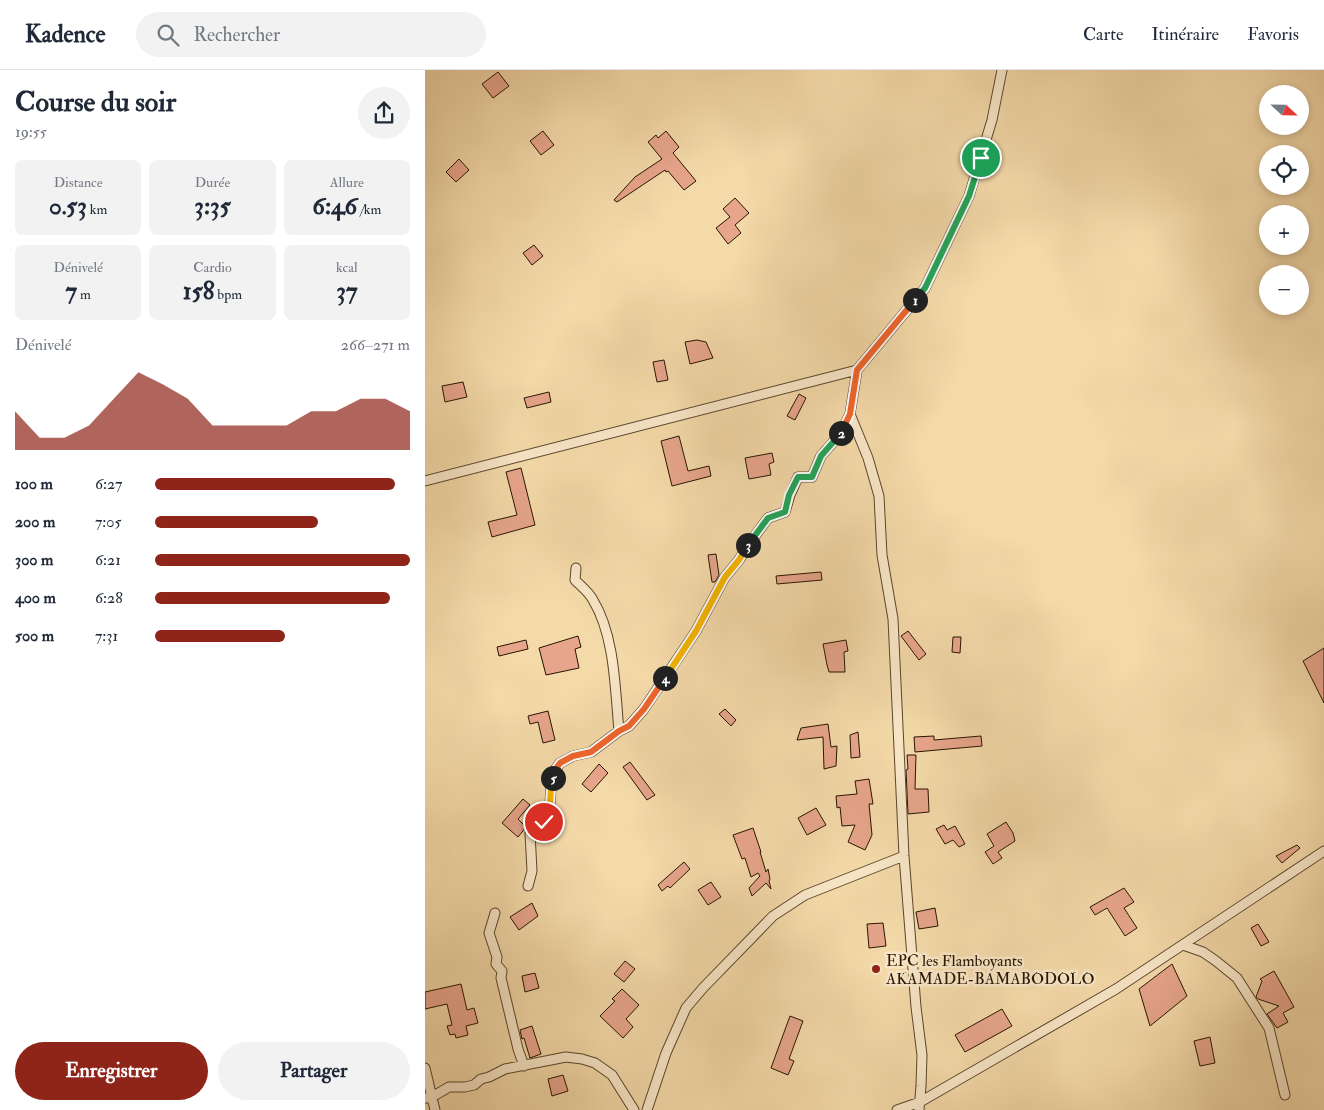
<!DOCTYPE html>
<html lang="fr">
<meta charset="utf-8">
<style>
body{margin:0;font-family:"IM FELL Double Pica",serif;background:#f2f2f3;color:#1f2937;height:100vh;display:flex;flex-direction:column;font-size:19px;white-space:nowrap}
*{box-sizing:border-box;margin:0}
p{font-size:16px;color:#747a83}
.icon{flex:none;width:28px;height:28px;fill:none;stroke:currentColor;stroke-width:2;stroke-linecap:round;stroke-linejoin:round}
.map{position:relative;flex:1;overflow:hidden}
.drawer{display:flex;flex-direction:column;background:#fff;width:425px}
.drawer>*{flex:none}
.needle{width:32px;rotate:112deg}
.buttons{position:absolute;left:834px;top:15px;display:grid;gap:10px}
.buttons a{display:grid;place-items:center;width:50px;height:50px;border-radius:50%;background:#fff;box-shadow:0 2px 8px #0003;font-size:25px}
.pin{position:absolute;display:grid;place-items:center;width:42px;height:42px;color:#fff;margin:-21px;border:2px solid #fff;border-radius:50%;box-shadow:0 1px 5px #0007}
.km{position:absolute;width:25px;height:25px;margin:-12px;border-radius:50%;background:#222;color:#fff;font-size:14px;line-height:25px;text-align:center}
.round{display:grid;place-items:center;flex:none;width:52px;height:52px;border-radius:26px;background:#f2f2f3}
.head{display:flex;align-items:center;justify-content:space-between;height:85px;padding:0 15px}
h1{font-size:28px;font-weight:800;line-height:38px}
.figures{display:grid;grid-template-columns:repeat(3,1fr);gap:8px;height:85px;padding:5px 15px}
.figures div{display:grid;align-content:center;border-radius:8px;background:#f2f2f3;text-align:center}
.figures b{font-size:25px;font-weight:800}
.figures small{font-size:14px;font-weight:400}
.figures p{font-size:14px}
.chart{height:140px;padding:10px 15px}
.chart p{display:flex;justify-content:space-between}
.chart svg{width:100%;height:90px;margin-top:5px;fill:#8f2418;opacity:.7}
.primary-button{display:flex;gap:10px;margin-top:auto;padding:10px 15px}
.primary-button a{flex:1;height:58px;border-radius:30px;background:#8f2418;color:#fff;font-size:20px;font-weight:800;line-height:58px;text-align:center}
.primary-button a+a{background:#f2f2f3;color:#1f2937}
ul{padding:0 15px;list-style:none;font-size:16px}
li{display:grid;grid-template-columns:80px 60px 1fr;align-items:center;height:38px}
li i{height:12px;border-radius:6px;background:#8f2418}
header{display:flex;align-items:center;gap:30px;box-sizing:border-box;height:70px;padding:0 25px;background:#fff;border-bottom:1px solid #e0e1e3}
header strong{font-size:24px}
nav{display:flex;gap:28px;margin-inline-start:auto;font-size:18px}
.search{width:350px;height:45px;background:#f2f2f3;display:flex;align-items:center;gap:12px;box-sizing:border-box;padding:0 18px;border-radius:28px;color:#747a83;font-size:19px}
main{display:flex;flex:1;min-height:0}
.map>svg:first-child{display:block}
</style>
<header>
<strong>Kadence</strong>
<div class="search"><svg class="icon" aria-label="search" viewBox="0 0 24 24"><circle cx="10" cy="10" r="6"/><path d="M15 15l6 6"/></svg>Rechercher</div>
<nav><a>Carte</a><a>Itinéraire</a><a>Favoris</a></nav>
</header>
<main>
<section class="drawer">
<div class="head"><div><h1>Course du soir</h1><p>19:55</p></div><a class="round"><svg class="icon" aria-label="share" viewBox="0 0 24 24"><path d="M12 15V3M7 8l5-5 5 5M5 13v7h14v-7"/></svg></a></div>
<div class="figures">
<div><p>Distance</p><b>0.53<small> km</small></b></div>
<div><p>Durée</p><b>3:35</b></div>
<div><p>Allure</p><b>6:46<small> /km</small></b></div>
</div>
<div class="figures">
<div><p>Dénivelé</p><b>7<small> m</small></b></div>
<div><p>Cardio</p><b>158<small> bpm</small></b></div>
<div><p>kcal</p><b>37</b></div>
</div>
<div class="chart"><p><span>Dénivelé</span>266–271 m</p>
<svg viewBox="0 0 160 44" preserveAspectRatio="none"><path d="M0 44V25L10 38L20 38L30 32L40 19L50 6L60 12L70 19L80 32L90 32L100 32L110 32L120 25L130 25L140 19L150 19L160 25V44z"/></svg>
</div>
<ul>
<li><b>100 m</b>6:27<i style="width:94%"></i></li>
<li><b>200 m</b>7:05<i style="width:64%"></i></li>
<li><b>300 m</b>6:21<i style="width:100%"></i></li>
<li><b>400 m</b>6:28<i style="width:92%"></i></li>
<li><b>500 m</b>7:31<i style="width:51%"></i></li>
</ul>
<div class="primary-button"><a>Enregistrer</a><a>Partager</a></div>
</section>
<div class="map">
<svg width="899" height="1040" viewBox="0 0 899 1040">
<rect width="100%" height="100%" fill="#f4d9a9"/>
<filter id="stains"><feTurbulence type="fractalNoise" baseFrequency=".004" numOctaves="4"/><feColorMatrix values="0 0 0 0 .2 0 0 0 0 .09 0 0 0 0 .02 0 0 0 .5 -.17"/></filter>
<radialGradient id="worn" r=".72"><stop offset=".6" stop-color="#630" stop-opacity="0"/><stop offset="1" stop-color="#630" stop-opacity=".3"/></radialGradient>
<path fill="#e7a58b" stroke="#271501" d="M73,2L84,16L68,28L57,14Z
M118,61L129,75L116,85L105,71Z
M241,61L254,77L248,83L271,111L259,120L243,101L241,102L240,100L192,132L189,130L210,107L237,89L223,72L231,65L233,68Z
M34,89L44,100L31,112L21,102Z
M310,128L324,143L310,155L316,163L303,174L291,158L305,147L298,139Z
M109,175L118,186L107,195L98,183Z
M272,270L281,272L288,288L265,294L260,272Z
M239,290L243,310L232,312L228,292Z
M38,312L42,327L20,332L17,316Z
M124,322L126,332L102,338L99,328Z
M374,324L381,328L370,350L362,346Z
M254,366L263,401L284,396L286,406L247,416L236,371Z
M347,383L349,392L344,394L346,405L324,409L320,388Z
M96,398L110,455L67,467L63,452L92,445L81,402Z
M291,484L294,505L290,512H287L283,485Z
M396,502L397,510L352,514L351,506Z
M483,561L501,584L494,590L476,566Z
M153,566L156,577L150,579L154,598L121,605L114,578Z
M528,567H536L535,583L527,582Z
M101,570L103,579L74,586L72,577Z
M421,570L423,581L419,582L420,602H404L402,595L398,574Z
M899,578V633L878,591Z
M300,639L311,650L306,656L294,644Z
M123,641L130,670L118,673L113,652L105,654L103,646Z
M403,654L406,677L412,676L411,696L399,699L398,667L372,670L376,658Z
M433,662L435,687L426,688L425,665Z
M509,666V670L556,666L557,676L490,682L489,667Z
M482,685H491L490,719H503L504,742L483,744L481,700L483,699Z
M205,692L230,725L222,730L198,697Z
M174,694L183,703L166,722L157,714Z
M444,709L448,734H444L447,765L440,780L423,772L430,755L417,756L415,737L412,738L411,726L432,724L430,711Z
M98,729L105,735L93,749L101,757L93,767L77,753Z
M391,738L401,755L382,765L373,748Z
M581,752L588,763L590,771L573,782L577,788L568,794L560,782L569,776L562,764Z
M519,755L522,760L530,756L540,774L534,777L528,770L520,774L511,759Z
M328,758L336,782H335L341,802L343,799L345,809L344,811L346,819L341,813L327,826L324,818L335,806L333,803L326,807L320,788L317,789L308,765Z
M872,775L875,778L857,793L851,786Z
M259,792L265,799L245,818L243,816L237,821L233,815Z
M286,812L296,827L283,835L273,820Z
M699,818L709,832L699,838L712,858L700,866L682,838L670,845L665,837Z
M107,833L113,846L94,860L85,847Z
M510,838L513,856L494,859L491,842Z
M458,853L461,876L444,878L442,854Z
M833,854L844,872L836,876L826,858Z
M200,891L210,899L199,912L189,904Z
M747,894L762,926L725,956L714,919Z
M849,901L869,937L858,943L863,952L852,958L842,944L854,936L833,929L831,927L837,911L835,909Z
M110,903L114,918L100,922L97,906Z
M36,914L42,940L49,938L53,953L41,956L43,965L31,968L30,964L25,965L22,956L27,955L22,934L0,939V922Z
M197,919L214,935L201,949L208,957L198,968L175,946L190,931L187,929Z
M577,939L587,956L540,982L530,965Z
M365,946L378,951L364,989L369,991L363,1005L346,998Z
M107,956L116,984L105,988L99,968L97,969L95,960Z
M785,967L790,993L775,996L769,971Z
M138,1005L143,1021L127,1026L123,1009Z"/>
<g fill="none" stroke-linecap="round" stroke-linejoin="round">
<defs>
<path id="minor" d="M0,411L432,300
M151,498L150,510C156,516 164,522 168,530C190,566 190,619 194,661
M103,816L107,801L105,763L119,752L125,734L126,718L130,700L135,693L148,686L166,682L194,661L204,656L219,639L271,561L300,507L314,490L324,474L343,448L360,442L365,425L373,407H387L396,386L416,363L425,344
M70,843L64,863L72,887L71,894L77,901L76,908L93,979L99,996
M758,875L778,882L791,891L812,908L844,958L860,1025
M0,998L10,1040
M0,1028L7,1027L24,1017H40L49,1015L56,1009L64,1007L80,999L141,987L157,989L170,993L187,1005L209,1040
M222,1040L241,983L261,938L278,918L348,846L380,825L479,786
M472,1040L495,1032L691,919L899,781
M494,1040L496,1016L497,985L491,937L479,786L468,549L457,485L454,426L443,388L425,344L432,300L500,218L544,126L567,50L577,0"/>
</defs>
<use href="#minor" stroke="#5a462b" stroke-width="11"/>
<use href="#minor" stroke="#f8e6c7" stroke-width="9"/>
</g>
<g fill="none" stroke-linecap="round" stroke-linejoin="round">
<defs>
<path id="split-1" d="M490,230L500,218L544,126L556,88"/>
<path id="split-2" d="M416,363L425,344L432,300L490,230"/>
<path id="split-3" d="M323,475L343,448L360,442L364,425L373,407H387L396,386L416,363"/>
<path id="split-4" d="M240,608L271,561L300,507L314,490L323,475"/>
<path id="split-5" d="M128,708L130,700L135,693L148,686L166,682L194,661L204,656L219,639L240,608"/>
<path id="split-6" d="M119,752L125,734L126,718L128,708"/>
</defs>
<use href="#split-1" stroke="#fff" stroke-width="10"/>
<use href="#split-2" stroke="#fff" stroke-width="10"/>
<use href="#split-3" stroke="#fff" stroke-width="10"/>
<use href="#split-4" stroke="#fff" stroke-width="10"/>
<use href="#split-5" stroke="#fff" stroke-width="10"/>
<use href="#split-6" stroke="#fff" stroke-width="10"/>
<use href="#split-1" stroke="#22a559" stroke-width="6"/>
<use href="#split-2" stroke="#f0652b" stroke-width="6"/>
<use href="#split-3" stroke="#22a559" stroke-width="6"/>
<use href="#split-4" stroke="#f5b400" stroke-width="6"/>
<use href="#split-5" stroke="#f0652b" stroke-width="6"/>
<use href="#split-6" stroke="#f5b400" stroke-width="6"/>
</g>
<circle fill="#8f2418" stroke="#f8e6c7" stroke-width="2" cx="451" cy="899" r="5"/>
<g text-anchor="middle" stroke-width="5" stroke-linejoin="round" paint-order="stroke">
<g font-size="16" fill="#271501" stroke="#f8e6c7" text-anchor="start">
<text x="461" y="896">EPC les Flamboyants<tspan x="461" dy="18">AKAMADE-BAMABODOLO</tspan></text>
</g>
</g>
<rect width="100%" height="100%" filter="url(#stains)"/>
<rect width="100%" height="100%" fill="url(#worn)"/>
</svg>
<div class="buttons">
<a><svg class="needle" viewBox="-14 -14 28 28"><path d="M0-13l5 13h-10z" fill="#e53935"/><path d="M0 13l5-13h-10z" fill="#747a83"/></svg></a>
<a><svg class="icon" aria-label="locate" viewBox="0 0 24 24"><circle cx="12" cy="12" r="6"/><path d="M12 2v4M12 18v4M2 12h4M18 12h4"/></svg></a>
<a>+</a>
<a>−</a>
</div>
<div class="pin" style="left:556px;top:88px;background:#1e9e55"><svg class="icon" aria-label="arrive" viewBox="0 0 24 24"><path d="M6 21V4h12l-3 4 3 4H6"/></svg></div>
<div class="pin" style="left:119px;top:752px;background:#d93025"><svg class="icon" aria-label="check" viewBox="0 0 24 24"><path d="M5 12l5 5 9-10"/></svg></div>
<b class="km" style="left:490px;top:230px">1</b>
<b class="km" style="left:416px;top:363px">2</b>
<b class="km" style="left:323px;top:475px">3</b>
<b class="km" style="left:240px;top:608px">4</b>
<b class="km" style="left:128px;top:708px">5</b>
</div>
</main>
